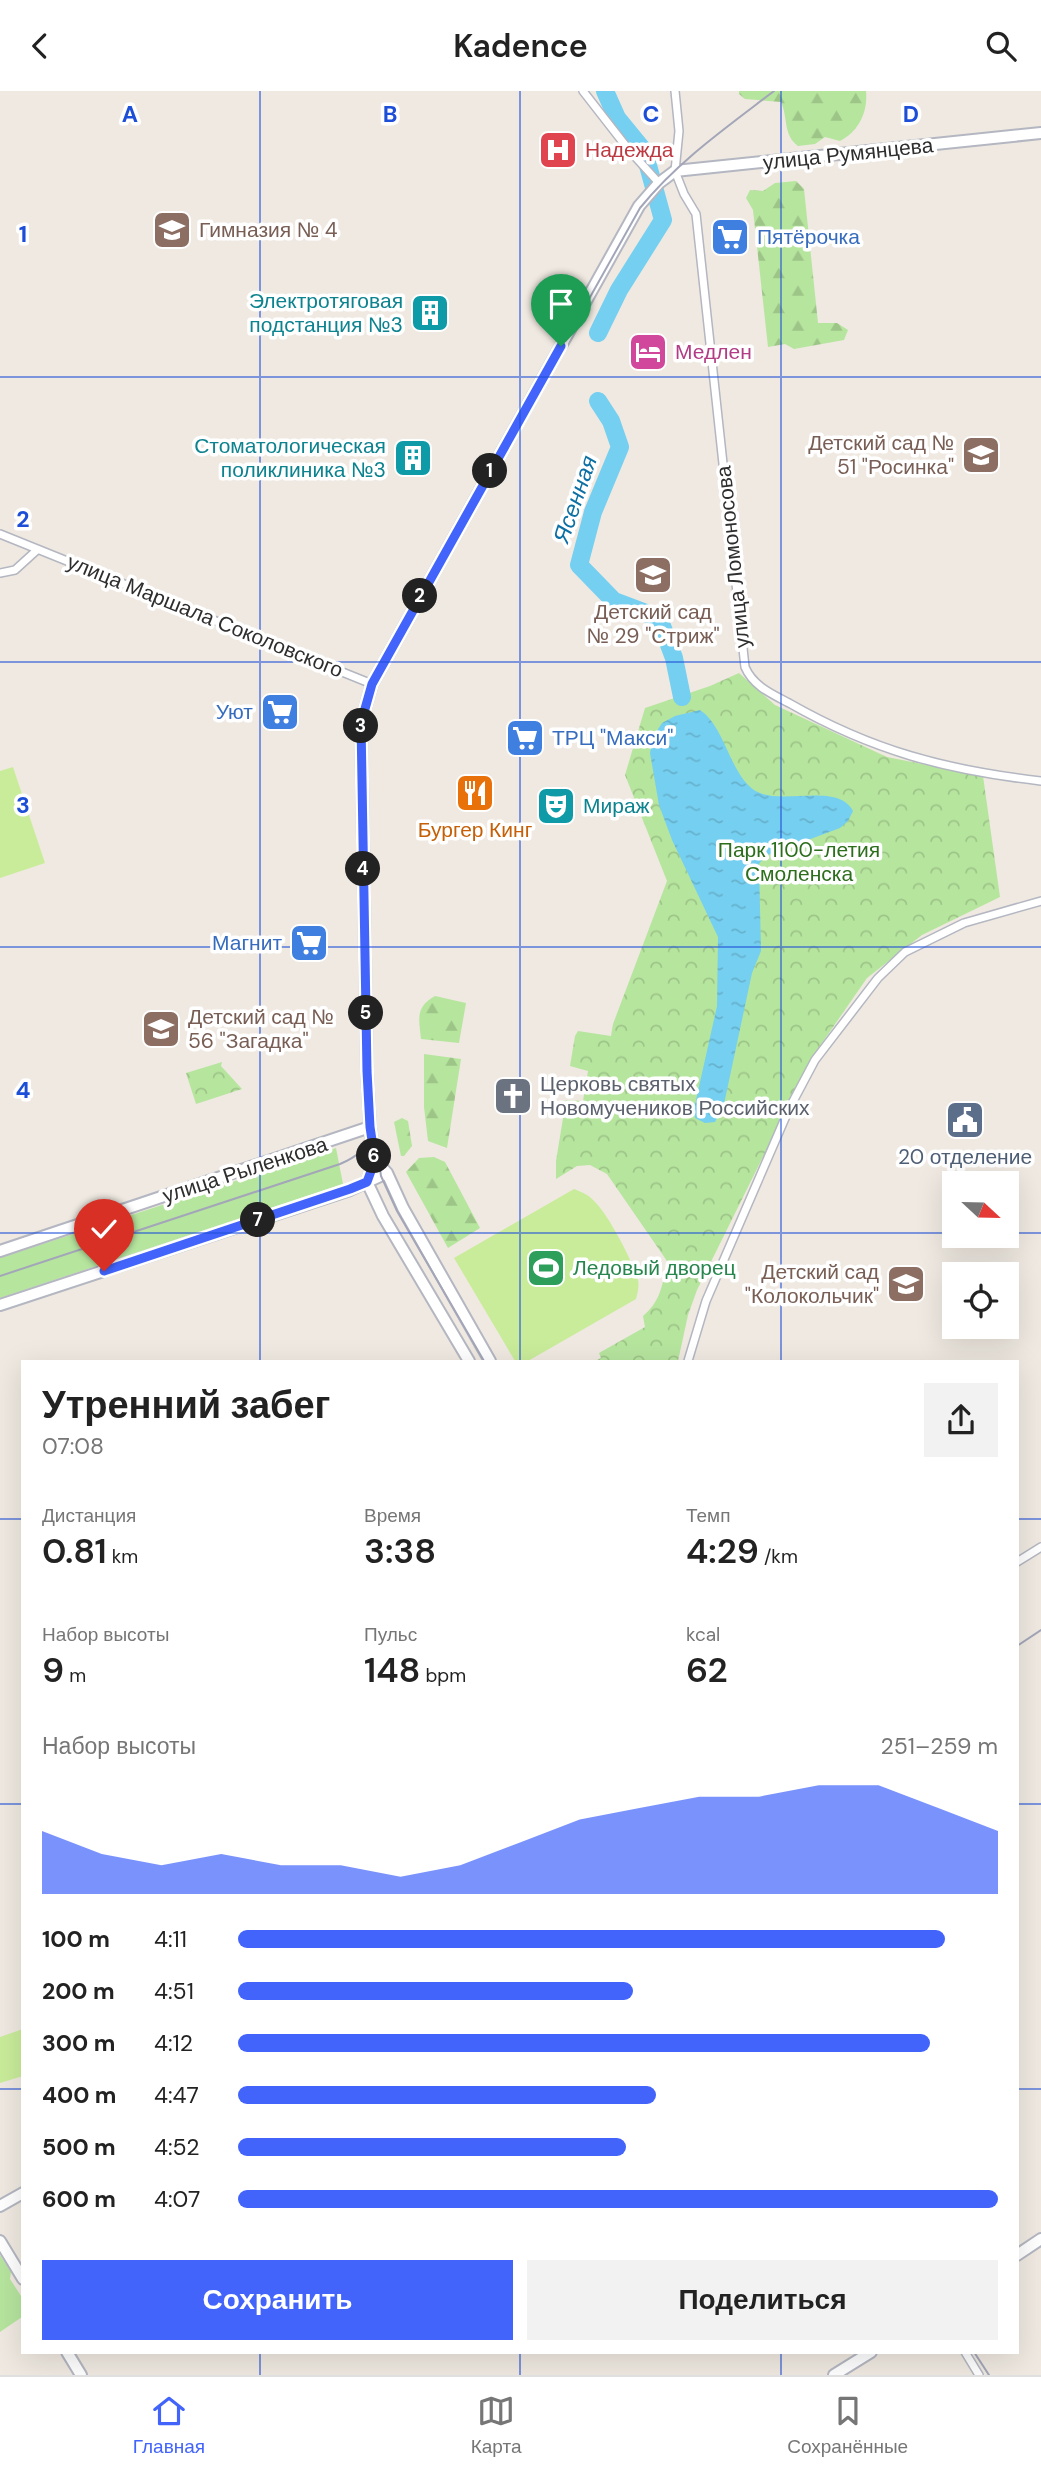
<!DOCTYPE html>
<html lang="ru">
<meta charset="utf-8">
<style>
body{margin:0;font-family:"DM Sans",sans-serif;background:#f2f2f2;color:#222;height:100vh;display:flex;flex-direction:column;font-size:26px;white-space:nowrap}
*{box-sizing:border-box;margin:0}
p{font-size:23px;color:#767676}
.icon{flex:none;width:38px;height:38px;fill:none;stroke:currentColor;stroke-width:2;stroke-linecap:round;stroke-linejoin:round}
.map{position:relative;flex:1;overflow:hidden}
.sheet{position:absolute;left:21px;top:1269px;width:998px;height:994px;display:flex;flex-direction:column;background:#fff;border-radius:0px;box-shadow:0 7px 28px #0002}
.sheet>*{flex:none}
.needle{width:46px;rotate:112deg}
.fabs{position:absolute;left:942px;top:1080px;display:grid;gap:14px}
.fabs a{display:grid;place-items:center;width:77px;height:77px;border-radius:0px;background:#fff;box-shadow:0 7px 28px #0002;font-size:35px}
.pin{position:absolute;display:grid;place-items:center;width:60px;height:60px;color:#fff;margin:-72px -30px;border-radius:50% 50% 50% 0;rotate:-45deg;box-shadow:0 0 7px #0007}
.pin .icon{rotate:45deg}
.km{position:absolute;width:35px;height:35px;margin:-18px;border-radius:50%;background:#222;color:#fff;font-size:19px;line-height:35px;text-align:center}
.round{display:grid;place-items:center;flex:none;width:74px;height:74px;border-radius:0px;background:#f2f2f2}
.overview{display:flex;align-items:center;justify-content:space-between;height:119px;padding:0 21px}
h1{font-size:38px;font-weight:600;line-height:52px}
.stats{display:grid;grid-template-columns:repeat(3,1fr);gap:10px;height:119px;padding:7px 21px}
.stats div{display:grid;align-content:center}
.stats b{font-size:35px;font-weight:600}
.stats small{font-size:19px;font-weight:400}
.stats p{font-size:19px}
.chart{height:196px;padding:14px 21px}
.chart p{display:flex;justify-content:space-between}
.chart svg{width:100%;height:126px;margin-top:7px;fill:#4264fb;opacity:.7}
.primary-button{display:flex;gap:14px;margin-top:auto;padding:14px 21px}
.primary-button a{flex:1;height:80px;border-radius:0px;background:#4264fb;color:#fff;font-size:28px;font-weight:600;line-height:80px;text-align:center}
.primary-button a+a{background:#f2f2f2;color:#222}
ul{padding:0 21px;list-style:none;font-size:23px}
li{display:grid;grid-template-columns:112px 84px 1fr;align-items:center;height:52px}
li i{height:18px;border-radius:9px;background:#4264fb}
header{display:flex;justify-content:space-between;align-items:center;height:91px;padding:0 21px;background:#fff;font-size:32px;font-weight:600}
.dock{display:flex;justify-content:space-around;align-items:center;height:98px;border-top:2px solid #e0e0e0;background:#fff;font-size:19px;color:#767676}
.dock a{display:grid;justify-items:center;gap:4px}
.dock .on{color:#4264fb}
.map>svg:first-child{display:block}
</style>
<header><svg class="icon" aria-label="back" viewBox="0 0 24 24"><path d="M15 5l-7 7 7 7"/></svg>Kadence<svg class="icon" aria-label="search" viewBox="0 0 24 24"><circle cx="10" cy="10" r="6"/><path d="M15 15l6 6"/></svg></header>
<div class="map">
<svg width="1041" height="2284" viewBox="0 0 1041 2284">
<defs>
<pattern id="forest-firs" width="22" height="20" patternUnits="userSpaceOnUse" patternTransform="scale(1.75)"><rect width="22" height="20" fill="#b6e59e"/><path d="M5 1l3.5 6h-7zM16 11l3.5 6h-7z" fill="#9dc588"/></pattern>
<pattern id="park-crowns" width="20" height="18" patternUnits="userSpaceOnUse" patternTransform="scale(1.75)"><rect width="20" height="18" fill="#b6e59e"/><path d="M2 6a3 3 0 1 1 6 0M12 15a3 3 0 1 1 6 0" fill="none" stroke="#9dc588"/></pattern>
<pattern id="water-ripples" width="26" height="14" patternUnits="userSpaceOnUse" patternTransform="scale(1.75)"><rect width="26" height="14" fill="#75cff0"/><path d="M2 4q2-2 4 0t4 0M15 11q2-2 4 0t4 0" fill="none" stroke="#66b2ce"/></pattern>
</defs>
<rect width="100%" height="100%" fill="#efe9e1"/>
<path fill="#b6e59e" d="M336,1057L343,1093L0,1207V1167Z
M0,2164L11,2181L10,2188L23,2208L22,2226L0,2241Z"/>
<path fill="url(#forest-firs)" d="M739,0H866C868,21 859,40 840,50L825,46L815,53L798,55C783,44 788,26 781,11L745,8L739,3Z
M796,90L804,98L818,232H837L848,239L844,249L794,258L785,253L768,256L753,119L746,107L750,99L763,100L775,92Z
M435,905L466,912L459,952L421,948C419,928 415,916 435,905Z
M424,963L461,968L447,1057L428,1050L424,1016Z
M402,1027L408,1030L412,1055L404,1065H401L394,1031Z
M434,1066L445,1071L480,1137L448,1157L406,1081L419,1067Z"/>
<path fill="url(#park-crowns)" d="M739,582L775,614L887,666L983,685L1000,806L922,844L867,887L813,965L697,1199L688,1224L678,1270H595L601,1267L599,1262L645,1236L643,1225C661,1210 663,1192 667,1170L607,1083L590,1074L577,1075L556,1088V1070L566,1009L583,1010L588,980L570,975L575,945L578,940L611,945L613,933L667,790L625,684L645,617L710,595Z
M222,971L221,975L242,998L196,1013L186,982Z"/>
<path fill="#c9ec9a" d="M13,676L45,772L0,787V680Z
M574,1098C581,1101 588,1103 593,1109C607,1121 632,1169 637,1186C640,1193 638,1200 636,1208L528,1270H515L454,1167Z
M23,1938V1985L0,1992V1946Z"/>
<path fill="url(#water-ripples)" d="M700,619C727,637 731,691 760,702C786,713 838,692 853,720L848,730L840,737L765,765L759,773L761,860L752,882L724,1013L715,1031L705,1032L695,1027L694,1018L717,915L718,846L672,749L659,714L650,662L653,646L662,632L675,625Z"/>
<g fill="none" stroke-linecap="round" stroke-linejoin="round">
<path stroke="#75cff0" stroke-width="18" d="M598,242L619,199L663,129L644,60L617,27L605,0
M598,310L611,330L620,356L593,421L579,474L614,510L659,527L674,567L682,606"/>
<defs>
<path id="street" d="M583,0L629,59L659,92
M675,0L679,40L675,80L684,103L696,123L745,576C753,595 772,603 789,612C873,660 946,679 1041,690
M0,443L372,593
M0,482L15,479L37,459
M688,1270L706,1210L789,1018L815,969L878,887L905,861L964,832L1041,810
M1017,1471L1041,1456
M965,2261L979,2284"/>
<path id="secondary" d="M375,1069L367,1091L383,1125L469,1270
M0,1160L370,1036
M0,1214L350,1099L387,1082
M490,1270L403,1117L387,1082L375,1069L370,1036L367,980L361,632L372,593L639,115L659,92L675,80L1041,42
M0,2115L23,2102
M0,2150L23,2188
M1017,2164L1041,2148
M67,2261L81,2284
M834,2284L871,2261"/>
</defs>
<use href="#street" stroke="#b4b7c1" stroke-width="10"/>
<use href="#secondary" stroke="#b4b7c1" stroke-width="14"/>
<use href="#street" stroke="#fff" stroke-width="7"/>
<use href="#secondary" stroke="#fff" stroke-width="10"/>
<path stroke="#a3a6b8" stroke-width="2" d="M0,1185L340,1073C357,1066 366,1058 373,1041
M484,1270L397,1120L381,1085L372,1023L363,633L375,594L408,531L640,117C678,70 727,36 774,0
M1017,1555L1041,1539
M974,2261L989,2284"/>
</g>
<g fill="none" stroke-linecap="round" stroke-linejoin="round">
<defs>
<path id="route" d="M104,1180L350,1098L367,1091L375,1069L370,1036L367,980L361,632L372,593L561,255"/>
</defs>
<use href="#route" stroke="#fff" stroke-width="14"/>
<use href="#route" stroke="#4264fb" stroke-width="9"/>
</g>
<path fill="none" stroke="#1d4ed8" stroke-width="2" stroke-opacity="0.55" d="M260,0V1270M520,0V1270M781,0V1270M0,286H1041M0,571H1041M0,856H1041M0,1142H954M1006,1142H1041M0,1428H23M1017,1428H1041M0,1713H23M1017,1713H1041M0,1998H23M1017,1998H1041M260,2261V2284M520,2261V2284M781,2261V2284"/>
<defs>
<symbol id="hospital-square" viewBox="-11 -11 22 22"><rect x="-9" y="-9" width="18" height="18" rx="4" fill="#e0444e" stroke="#fff"/><path d="M-5-5h3v3.5h4V-5h3V5h-3V1.5h-4V5h-3Z" fill="#fff"/></symbol>
<symbol id="school-square" viewBox="-11 -11 22 22"><rect x="-9" y="-9" width="18" height="18" rx="4" fill="#8d6e63" stroke="#fff"/><path d="M0-5L7-2L0 1L-7-2ZM-4 1L0 2.5L4 1V4Q0 6-4 4Z" fill="#fff"/></symbol>
<symbol id="supermarket-square" viewBox="-11 -11 22 22"><rect x="-9" y="-9" width="18" height="18" rx="4" fill="#3f7fe0" stroke="#fff"/><path d="M-6-5.5h2.5l.6 2H6L4.5 2H-2.5L-4.4-4H-6ZM-1.5 3.2a1.3 1.3 0 1 0 .1 0ZM3 3.2a1.3 1.3 0 1 0 .1 0Z" fill="#fff"/></symbol>
<symbol id="building-square" viewBox="-11 -11 22 22"><rect x="-9" y="-9" width="18" height="18" rx="4" fill="#0f9aa8" stroke="#fff"/><path d="M-4-6H4V6H1V3H-1V6H-4ZM-2.5-4.3h1.7v1.8h-1.7ZM.8-4.3h1.7v1.8H.8ZM-2.5-1h1.7V.8h-1.7ZM.8-1h1.7V.8H.8Z" fill="#fff"/></symbol>
<symbol id="hotel-square" viewBox="-11 -11 22 22"><rect x="-9" y="-9" width="18" height="18" rx="4" fill="#d1479c" stroke="#fff"/><path d="M-6-4.5h1.5V1H6V5H4.5V3h-9V5H-6ZM-4 0a1.8 1.8 0 1 1 3.6 0ZM.5 0V-2.5h3Q6-2.5 6 0Z" fill="#fff"/></symbol>
<symbol id="restaurant-square" viewBox="-11 -11 22 22"><rect x="-9" y="-9" width="18" height="18" rx="4" fill="#e8710a" stroke="#fff"/><path d="M-5-6h1v4h1v-4h1v4h1v-4h1v5L-1.5 .5V6h-2V.5L-5-1ZM5-6V6H3V1.5H1.5Q1.5-4 5-6Z" fill="#fff"/></symbol>
<symbol id="theatre-square" viewBox="-11 -11 22 22"><rect x="-9" y="-9" width="18" height="18" rx="4" fill="#0f9aa8" stroke="#fff"/><path d="M-5-5.5Q0-4 5-5.5V0Q5 5 0 6Q-5 5-5 0ZM-3.3-2.5H-1v1.5H-3.3ZM1-2.5H3.3v1.5H1ZM-2.8 1Q0 5.5 2.8 1Z" fill="#fff"/></symbol>
<symbol id="church-square" viewBox="-11 -11 22 22"><rect x="-9" y="-9" width="18" height="18" rx="4" fill="#6b7280" stroke="#fff"/><path d="M-1.2-6h2.4v3.5h3.3v2.4h-3.3V6h-2.4V-.1h-3.3v-2.4h3.3Z" fill="#fff"/></symbol>
<symbol id="civic-square" viewBox="-11 -11 22 22"><rect x="-9" y="-9" width="18" height="18" rx="4" fill="#5c6f8a" stroke="#fff"/><path d="M-.6-6.5H3V-4.5H.6V-3L4-1V1h2V6H-6V1h2V-1L-.6-3ZM-1.2 2.5V6h2.4V2.5Z" fill="#fff"/></symbol>
<symbol id="stadium-square" viewBox="-11 -11 22 22"><rect x="-9" y="-9" width="18" height="18" rx="4" fill="#2e9e5b" stroke="#fff"/><path d="M0-5a6.5 5 0 1 0 0 10a6.5 5 0 1 0 0-10ZM-3.5-1.8h7v3.6h-7Z" fill="#fff"/></symbol>
</defs>
<g fill-rule="evenodd">
<use href="#hospital-square" x="536" y="37" width="44" height="44"/>
<use href="#school-square" x="150" y="117" width="44" height="44"/>
<use href="#supermarket-square" x="708" y="124" width="44" height="44"/>
<use href="#building-square" x="408" y="200" width="44" height="44"/>
<use href="#hotel-square" x="626" y="239" width="44" height="44"/>
<use href="#school-square" x="959" y="342" width="44" height="44"/>
<use href="#building-square" x="391" y="345" width="44" height="44"/>
<use href="#school-square" x="631" y="462" width="44" height="44"/>
<use href="#supermarket-square" x="258" y="599" width="44" height="44"/>
<use href="#supermarket-square" x="503" y="625" width="44" height="44"/>
<use href="#restaurant-square" x="453" y="680" width="44" height="44"/>
<use href="#theatre-square" x="534" y="693" width="44" height="44"/>
<use href="#supermarket-square" x="287" y="830" width="44" height="44"/>
<use href="#school-square" x="139" y="916" width="44" height="44"/>
<use href="#church-square" x="491" y="983" width="44" height="44"/>
<use href="#civic-square" x="943" y="1007" width="44" height="44"/>
<use href="#stadium-square" x="524" y="1155" width="44" height="44"/>
<use href="#school-square" x="884" y="1171" width="44" height="44"/>
</g>
<g text-anchor="middle" stroke-width="7" stroke-linejoin="round" paint-order="stroke">
<g font-size="21" fill="#be3a42" stroke="#fff" text-anchor="start">
<text x="585" y="66">Надежда</text>
</g>
<g font-size="21" fill="#2e2e2e" stroke="#fff">
<text transform="translate(848 63) rotate(-6)" y="7">улица Румянцева</text>
<text transform="translate(733 466) rotate(-96)" y="7">улица Ломоносова</text>
<text transform="translate(205 525) rotate(22)" y="7">улица Маршала Соколовского</text>
<text transform="translate(245 1079) rotate(-18)" y="7">улица Рыленкова</text>
</g>
<g font-size="21" fill="#785e54" stroke="#fff" text-anchor="start">
<text x="199" y="146">Гимназия № 4</text>
<text x="954" y="359" text-anchor="end">Детский сад №<tspan x="954" dy="24">51 "Росинка"</tspan></text>
<text x="653" y="528" text-anchor="middle">Детский сад<tspan x="653" dy="24">№ 29 "Стриж"</tspan></text>
<text x="188" y="933">Детский сад №<tspan x="188" dy="24">56 "Загадка"</tspan></text>
<text x="879" y="1188" text-anchor="end">Детский сад<tspan x="879" dy="24">"Колокольчик"</tspan></text>
</g>
<g font-size="21" fill="#366cbe" stroke="#fff" text-anchor="start">
<text x="757" y="153">Пятёрочка</text>
<text x="253" y="628" text-anchor="end">Уют</text>
<text x="552" y="654">ТРЦ "Макси"</text>
<text x="282" y="859" text-anchor="end">Магнит</text>
</g>
<g font-size="21" fill="#0d838f" stroke="#fff" text-anchor="end">
<text x="403" y="217">Электротяговая<tspan x="403" dy="24">подстанция №3</tspan></text>
<text x="386" y="362">Стоматологическая<tspan x="386" dy="24">поликлиника №3</tspan></text>
<text x="583" y="722" text-anchor="start">Мираж</text>
</g>
<g font-size="21" fill="#b23c85" stroke="#fff" text-anchor="start">
<text x="675" y="268">Медлен</text>
</g>
<g font-size="21" fill="#c56008" stroke="#fff">
<text x="475" y="746">Бургер Кинг</text>
</g>
<g font-size="21" fill="#2c6e1b" stroke="#fff">
<text x="799" y="766">Парк 1100-летия<tspan x="799" dy="24">Смоленска</tspan></text>
</g>
<g font-size="21" fill="#5b616d" stroke="#fff" text-anchor="start">
<text x="540" y="1000">Церковь святых<tspan x="540" dy="24">Новомучеников Российских</tspan></text>
</g>
<g font-size="21" fill="#4e5e75" stroke="#fff">
<text x="965" y="1073">20 отделение</text>
</g>
<g font-size="21" fill="#27864d" stroke="#fff" text-anchor="start">
<text x="573" y="1184">Ледовый дворец</text>
</g>
<g font-size="23" font-style="italic" fill="#0d6fa3" stroke="#fff">
<text transform="translate(575 408) rotate(-71)" y="8">Ясенная</text>
</g>
</g>
<g font-size="23" text-anchor="middle" font-weight="bold" fill="#1d4ed8" stroke="#fff" stroke-width="7" stroke-linejoin="round" paint-order="stroke">
<text x="130" y="31">A</text>
<text x="390" y="31">B</text>
<text x="651" y="31">C</text>
<text x="911" y="31">D</text>
<text x="23" y="151">1</text>
<text x="23" y="436">2</text>
<text x="23" y="722">3</text>
<text x="23" y="1007">4</text>
</g>
</svg>
<div class="fabs">
<a><svg class="needle" viewBox="-14 -14 28 28"><path d="M0-13l5 13h-10z" fill="#e53935"/><path d="M0 13l5-13h-10z" fill="#767676"/></svg></a>
<a><svg class="icon" aria-label="locate" viewBox="0 0 24 24"><circle cx="12" cy="12" r="6"/><path d="M12 2v4M12 18v4M2 12h4M18 12h4"/></svg></a>
</div>
<div class="pin" style="left:561px;top:255px;background:#1e9e55"><svg class="icon" aria-label="arrive" viewBox="0 0 24 24"><path d="M6 21V4h12l-3 4 3 4H6"/></svg></div>
<div class="pin" style="left:104px;top:1180px;background:#d93025"><svg class="icon" aria-label="check" viewBox="0 0 24 24"><path d="M5 12l5 5 9-10"/></svg></div>
<b class="km" style="left:490px;top:380px">1</b>
<b class="km" style="left:420px;top:505px">2</b>
<b class="km" style="left:361px;top:635px">3</b>
<b class="km" style="left:363px;top:778px">4</b>
<b class="km" style="left:366px;top:922px">5</b>
<b class="km" style="left:374px;top:1065px">6</b>
<b class="km" style="left:258px;top:1129px">7</b>
<section class="sheet">
<div class="overview"><div><h1>Утренний забег</h1><p>07:08</p></div><a class="round"><svg class="icon" aria-label="share" viewBox="0 0 24 24"><path d="M12 15V3M7 8l5-5 5 5M5 13v7h14v-7"/></svg></a></div>
<div class="stats">
<div><p>Дистанция</p><b>0.81<small> km</small></b></div>
<div><p>Время</p><b>3:38</b></div>
<div><p>Темп</p><b>4:29<small> /km</small></b></div>
</div>
<div class="stats">
<div><p>Набор высоты</p><b>9<small> m</small></b></div>
<div><p>Пульс</p><b>148<small> bpm</small></b></div>
<div><p>kcal</p><b>62</b></div>
</div>
<div class="chart"><p><span>Набор высоты</span>251–259 m</p>
<svg viewBox="0 0 160 44" preserveAspectRatio="none"><path d="M0 44V22L10 30L20 34L30 30L40 34L50 34L60 38L70 34L80 26L90 18L100 14L110 10L120 10L130 6L140 6L150 14L160 22V44z"/></svg>
</div>
<ul>
<li><b>100 m</b>4:11<i style="width:93%"></i></li>
<li><b>200 m</b>4:51<i style="width:52%"></i></li>
<li><b>300 m</b>4:12<i style="width:91%"></i></li>
<li><b>400 m</b>4:47<i style="width:55%"></i></li>
<li><b>500 m</b>4:52<i style="width:51%"></i></li>
<li><b>600 m</b>4:07<i style="width:100%"></i></li>
</ul>
<div class="primary-button"><a>Сохранить</a><a>Поделиться</a></div>
</section>
</div>
<nav class="dock">
<a class="on"><svg class="icon" aria-label="home" viewBox="0 0 24 24"><path d="M3 11l9-7 9 7M6 9v11h12V9"/></svg>Главная</a>
<a><svg class="icon" aria-label="map" viewBox="0 0 24 24"><path d="M3 6l6-2 6 2 6-2v14l-6 2-6-2-6 2zM9 4v14M15 6v14"/></svg>Карта</a>
<a><svg class="icon" aria-label="saved" viewBox="0 0 24 24"><path d="M7 4h10v16l-5-4-5 4z"/></svg>Сохранённые</a>
</nav>
